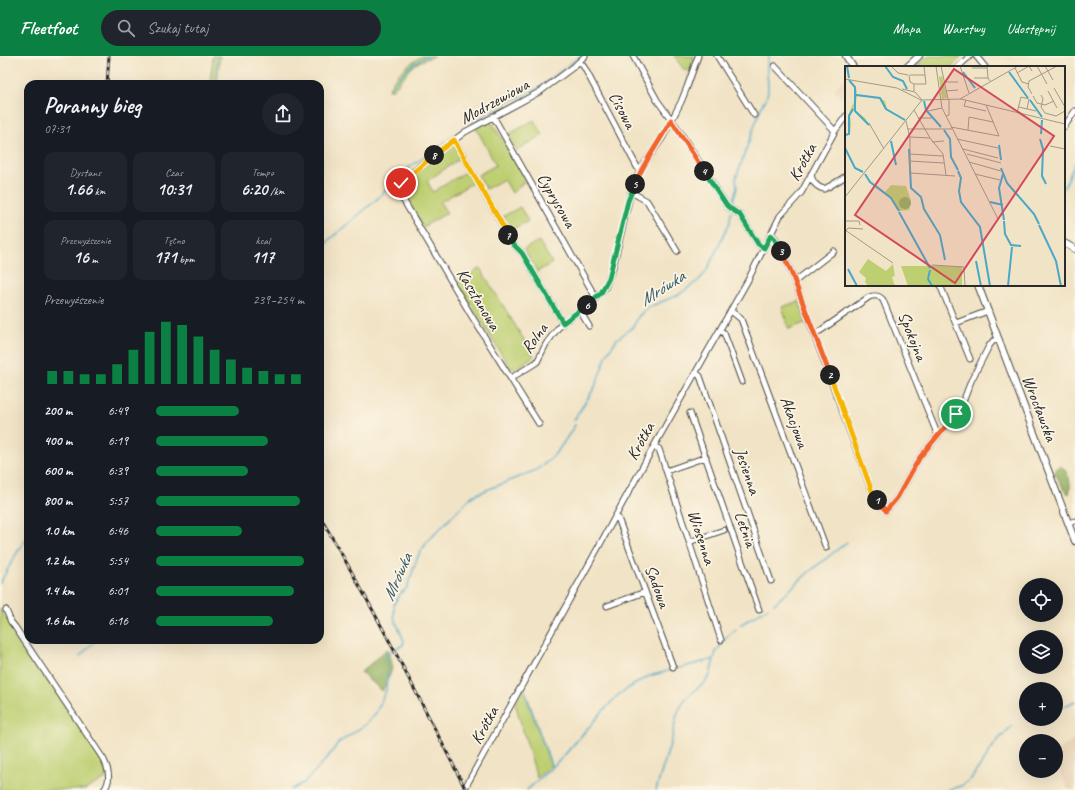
<!DOCTYPE html>
<html lang="pl">
<meta charset="utf-8">
<style>
body{margin:0;font-family:Caveat,sans-serif;background:#20242c;color:#f1f3f6;height:100vh;display:flex;flex-direction:column;font-size:15px;white-space:nowrap}
*{box-sizing:border-box;margin:0}
p{font-size:13px;color:#9ea1a6}
.icon{flex:none;width:22px;height:22px;fill:none;stroke:currentColor;stroke-width:2;stroke-linecap:round;stroke-linejoin:round}
.map{position:relative;flex:1;overflow:hidden}
.details{position:absolute;left:24px;top:24px;width:300px;height:564px;display:flex;flex-direction:column;background:#171b24;border-radius:12px;box-shadow:0 4px 16px #0002}
.details>*{flex:none}
.buttons{position:absolute;left:1019px;top:522px;display:grid;gap:8px}
.buttons a{display:grid;place-items:center;width:44px;height:44px;border-radius:50%;background:#171b24;box-shadow:0 4px 16px #0002;font-size:20px}
.pin{position:absolute;display:grid;place-items:center;width:34px;height:34px;color:#fff;margin:-17px;border:2px solid #fff;border-radius:50%;box-shadow:0 1px 4px #0007}
.km{position:absolute;width:20px;height:20px;margin:-10px;border-radius:50%;background:#222;color:#fff;font-size:11px;line-height:20px;text-align:center}
.round{display:grid;place-items:center;flex:none;width:42px;height:42px;border-radius:21px;background:#20242c}
.summary{display:flex;align-items:center;justify-content:space-between;height:68px;padding:0 20px}
h1{font-size:22px;font-weight:700;line-height:30px}
.figures{display:grid;grid-template-columns:repeat(3,1fr);gap:6px;height:68px;padding:4px 20px}
.figures div{display:grid;align-content:center;border-radius:10px;background:#20242c;text-align:center}
.figures b{font-size:17px;font-weight:700}
.figures small{font-size:11px;font-weight:400}
.figures p{font-size:11px}
.chart{height:112px;padding:8px 20px}
.chart p{display:flex;justify-content:space-between}
.chart svg{width:100%;height:72px;margin-top:4px;stroke:#0b8043;stroke-width:6}
ul{padding:0 20px;list-style:none;font-size:13px}
li{display:grid;grid-template-columns:64px 48px 1fr;align-items:center;height:30px}
li i{height:10px;border-radius:5px;background:#0b8043}
header{display:flex;align-items:center;gap:24px;box-sizing:border-box;height:56px;padding:0 20px;background:#0b8043;color:#fff}
header strong{font-size:19px}
nav{display:flex;gap:22px;margin-inline-start:auto;font-size:14px}
.search{width:280px;height:36px;background:#20242c;display:flex;align-items:center;gap:10px;box-sizing:border-box;padding:0 14px;border-radius:22px;color:#9ea1a6;font-size:15px}
.map>svg:first-child{display:block}
</style>
<header>
<strong>Fleetfoot</strong>
<div class="search"><svg class="icon" aria-label="search" viewBox="0 0 24 24"><circle cx="10" cy="10" r="6"/><path d="M15 15l6 6"/></svg>Szukaj tutaj</div>
<nav><a>Mapa</a><a>Warstwy</a><a>Udostępnij</a></nav>
</header>
<div class="map">
<svg width="1075" height="734" viewBox="0 0 1075 734">
<rect width="100%" height="100%" fill="#fcf5e5"/>
<filter id="ink" filterUnits="userSpaceOnUse"><feTurbulence type="fractalNoise" baseFrequency=".025" numOctaves="2"/><feDisplacementMap in="SourceGraphic" scale="8" xChannelSelector="R" yChannelSelector="G"/><feConvolveMatrix kernelMatrix="1 2 1 2 8 2 1 2 1" color-interpolation-filters="sRGB"/></filter>
<filter id="wash" filterUnits="userSpaceOnUse"><feTurbulence type="fractalNoise" baseFrequency=".012" numOctaves="4" result="noise"/><feDisplacementMap in="SourceGraphic" scale="16" xChannelSelector="R" yChannelSelector="G"/><feGaussianBlur stdDeviation="0.9" result="paint"/><feColorMatrix in="noise" values="0 0 0 0 0 0 0 0 0 0 0 0 0 0 0 0 0 1.4 0 .05"/><feComposite in="paint" operator="in"/></filter>
<g filter="url(#wash)">
<rect width="100%" height="100%" fill="#f1e3c5"/>
<path fill="#e9d4b7" d="M846,21V47L833,33Z
M1075,683V734H1068L1056,704V696Z"/>
<path fill="#becf72" stroke="#747d4e" d="M213,0H220L217,28H210Z
M422,0H434C429,2 424,4 419,6C408,13 401,26 392,34H389C390,23 412,5 422,0Z
M674,0H694L691,13L685,15Z
M928,0H961L952,11H916Z
M534,64L543,79L517,94L508,79Z
M489,65L493,68L526,124L512,137L504,123L486,133L478,119L496,109L476,72Z
M452,88L455,89L462,101L427,125L433,136L467,115L474,126L440,146L447,157L423,171L402,135L403,128Z
M520,151L528,165L513,173L511,170L508,172L502,161Z
M539,185L552,207L537,216L524,193Z
M480,212L534,300L515,313L510,312L457,226L463,223Z
M799,245L807,266L789,273L782,251Z
M0,553L105,710L106,722L85,734H0Z
M524,631L551,709L537,722L515,647Z"/>
<path fill="#96b264" stroke="#606e48" d="M1061,410C1069,417 1072,428 1069,438L1065,435L1055,417L1057,412Z
M387,593C397,612 390,618 382,635L361,616Z"/>
<g fill="none" stroke-linecap="round" stroke-linejoin="round">
<path stroke="#49a8c8" stroke-width="1.5" d="M215,28L217,0
M390,33C401,20 411,6 428,0
M1064,132L1075,107
M731,150L737,132L736,122L738,116L762,49C775,34 762,16 769,0
M320,251L322,244L326,188L330,183L375,145L407,113L471,68L509,45L523,40L540,31L580,0
M574,364L595,331L607,298L617,283L633,271L638,261L647,252L678,239L698,225L706,216L730,166L731,156
M0,527L15,500L28,480
M774,548L809,516L847,486
M740,569L768,552
M80,600L96,584
M525,637L552,712
M1056,655L1075,645
M291,734L305,726L328,701L338,687L365,669L376,657L386,634L388,612L386,600L389,596L403,589L404,585L394,561V548L400,538L407,532L418,500L427,486L472,440L536,414C557,400 562,389 575,369
M527,734L561,703L602,656L617,640L627,633L649,620L714,603
M656,734L672,682L677,658L685,643L705,626L710,619L716,596L726,582L736,573
M947,734L961,730L971,723L996,686L1012,670"/>
</g>
</g>
<g filter="url(#ink)">
<g fill="none" stroke-linecap="round" stroke-linejoin="round">
<defs>
<path id="minor" d="M633,0L657,44L676,70L727,150L740,159L758,188L763,192
M717,0L754,59
M976,0L985,11
M580,6L584,11L637,111L640,114
M775,10L835,75
M958,11L970,0
M493,60L596,242
M1064,71L1075,55
M454,84L513,188L522,197L563,267
M811,118C812,126 816,131 824,133L830,130L846,120
M631,136L647,145L677,195
M771,179L775,182L790,213L874,441L886,455L897,442L920,401L956,358L963,346L971,325L989,290L993,285L999,283
M794,224L798,223L834,195
M940,229L970,303
M580,255L589,270
M731,255L741,263L826,492
M956,267L988,255
M720,275L724,277L742,326
M814,277L820,275L869,241C875,239 879,239 883,244L938,380
M696,317L700,320L771,525
M511,322L537,306L546,288L558,272L563,267L593,245L605,232L613,211L631,136L640,114L663,81L681,46L687,31L698,0
M690,357L759,554
M539,368L471,259L398,135L401,127L420,110L465,76L541,35L572,12L585,0
M654,390L659,393L721,584
M666,415L706,401
M615,460L618,462L673,611
M1068,467L1075,465
M689,486L724,474
M607,550L645,536
M6,554L11,566L15,571L104,704C109,714 111,725 104,734
M466,730L593,501L654,390L748,224L780,160L801,137L835,75L846,60"/>
<path id="tertiary" d="M846,0L853,11
M907,11L919,0
M1064,187L1075,193
M978,229L1075,485"/>
</defs>
<use href="#minor" stroke="#494742" stroke-width="7"/>
<use href="#tertiary" stroke="#494742" stroke-width="8"/>
<use href="#minor" stroke="#fff" stroke-width="5"/>
<use href="#tertiary" stroke="#fff" stroke-width="6"/>
<defs>
<path id="rail" d="M107,28L109,0
M320,461C373,550 419,642 466,734"/>
</defs>
<use href="#rail" stroke="#2b2b2b" stroke-width="3"/>
<use href="#rail" stroke="#fcf5e5" stroke-width="1.5" stroke-dasharray="4.5" stroke-linecap="butt"/>
</g>
</g>
<g fill="none" stroke-linecap="round" stroke-linejoin="round" filter="url(#ink)">
<defs>
<path id="split-1" d="M877,444L886,455L897,442L920,401L956,358"/>
<path id="split-2" d="M830,319L874,441L877,444"/>
<path id="split-3" d="M781,195L790,213L830,319"/>
<path id="split-4" d="M704,115L727,150L740,159L758,188L764,192L771,179L774,182L781,195"/>
<path id="split-5" d="M635,128C644,105 660,86 671,64L704,115"/>
<path id="split-6" d="M587,249L601,237L609,222L628,145L635,128"/>
<path id="split-7" d="M508,179L513,188L522,197L563,267L587,249"/>
<path id="split-8" d="M434,99L454,84L508,179"/>
<path id="split-9" d="M401,127L434,99"/>
</defs>
<use href="#split-1" stroke="#fff" stroke-width="8"/>
<use href="#split-2" stroke="#fff" stroke-width="8"/>
<use href="#split-3" stroke="#fff" stroke-width="8"/>
<use href="#split-4" stroke="#fff" stroke-width="8"/>
<use href="#split-5" stroke="#fff" stroke-width="8"/>
<use href="#split-6" stroke="#fff" stroke-width="8"/>
<use href="#split-7" stroke="#fff" stroke-width="8"/>
<use href="#split-8" stroke="#fff" stroke-width="8"/>
<use href="#split-9" stroke="#fff" stroke-width="8"/>
<use href="#split-1" stroke="#f0652b" stroke-width="5"/>
<use href="#split-2" stroke="#f5b400" stroke-width="5"/>
<use href="#split-3" stroke="#f0652b" stroke-width="5"/>
<use href="#split-4" stroke="#22a559" stroke-width="5"/>
<use href="#split-5" stroke="#f0652b" stroke-width="5"/>
<use href="#split-6" stroke="#22a559" stroke-width="5"/>
<use href="#split-7" stroke="#22a559" stroke-width="5"/>
<use href="#split-8" stroke="#f5b400" stroke-width="5"/>
<use href="#split-9" stroke="#f5b400" stroke-width="5"/>
</g>
<g text-anchor="middle" stroke-width="3.5" stroke-linejoin="round" paint-order="stroke">
<g font-size="17" fill="#2b2b2b" stroke="#fcf5e5">
<text transform="translate(494 45) rotate(-29)" y="6">Modrzewiowa</text>
<text transform="translate(623 54) rotate(62)" y="6">Cisowa</text>
<text transform="translate(802 106) rotate(-61)" y="6">Krótka</text>
<text transform="translate(557 144) rotate(60)" y="6">Cyprysowa</text>
<text transform="translate(479 243) rotate(59)" y="6">Kasztanowa</text>
<text transform="translate(913 280) rotate(68)" y="6">Spokojna</text>
<text transform="translate(534 282) rotate(-54)" y="6">Rolna</text>
<text transform="translate(1040 352) rotate(69)" y="6">Wrocławska</text>
<text transform="translate(795 366) rotate(70)" y="6">Akacjowa</text>
<text transform="translate(640 385) rotate(-61)" y="6">Krótka</text>
<text transform="translate(748 415) rotate(71)" y="6">Jesienna</text>
<text transform="translate(746 473) rotate(71)" y="6">Letnia</text>
<text transform="translate(702 481) rotate(72)" y="6">Wiosenna</text>
<text transform="translate(658 530) rotate(70)" y="6">Sadowa</text>
<text transform="translate(484 669) rotate(-61)" y="6">Krótka</text>
</g>
<g font-size="18" font-style="italic" fill="#375d6a" stroke="#fcf5e5">
<text transform="translate(662 232) rotate(-33)" y="6">Mrówka</text>
<text transform="translate(397 521) rotate(-66)" y="6">Mrówka</text>
</g>
</g>
<g transform="translate(845 10)">
<rect width="220" height="220" fill="#f1e3c5"/>
<path d="M97,10L102,31L101,32L97,33L94,11ZM3,14L11,21L12,28L35,32L40,35L42,43L60,54V55L40,43L34,32L12,29L10,44L20,52L26,61L8,44L5,49L6,58L5,68L1,70L4,66L3,49L11,32L10,23ZM23,112L40,126L46,119L61,120L66,135L64,144L53,145L46,133ZM23,193L41,205L48,198L50,210L47,211L50,220H23L20,216L21,212L14,206ZM56,200H117V220H63Z" fill="#becf72"/>
<path d="M54 137a6 6 0 1 1 12 0a6 6 0 1 1-12 0Z" fill="#96b264"/>
<path fill="none" stroke="#49a8c8" stroke-width="2" d="M2,0L4,12M40,0L48,11L58,15L62,23M118,6L130,22M164,6L183,32M4,14L10,21V45L24,59M11,29L35,32L41,43L60,54M185,34L197,51M79,35L81,44L96,61M99,64L105,73L106,91L113,104M196,68L197,54M0,69L4,68V50L8,43M195,73L198,83L197,110L201,118M46,75L51,99M154,79L156,94M0,82L10,102L18,106M64,83L66,122L76,131L79,143L95,169L100,194M156,102L162,117L189,148L194,158M113,105L116,112L114,125L116,136L135,161L145,220M20,108L25,116L46,132L54,145M158,108L154,122L159,154M145,136L158,139M54,146L85,202M159,155L160,168L166,179L176,180M194,159L211,195L216,220M131,195L136,220M3,203L12,220M85,204L83,213L87,220M163,220L167,181"/>
<path fill="none" stroke="#a29987" stroke-width="1" d="M46,0L53,7L63,9M91,0L97,42L153,153M96,0L103,33M115,0L124,27M142,0L143,12M192,0L202,18M200,0L208,14M127,2H142M170,2L177,16L184,18M172,7L184,0L187,5M64,9L65,16L69,18V25M65,9H80M129,12H143L145,15M0,13L52,22L76,34L116,33L220,58M99,16H113M69,18H81L79,0M209,22L220,41M57,23L70,26L77,34M101,25L113,24M203,25L212,42M187,28L183,21L184,15L212,0M196,29L198,33L196,41L200,47L211,50L220,45M188,30L192,37L200,39L209,35M115,33L173,0M121,34L119,40L141,45M174,41L191,45M69,44L85,72L98,88L101,109M83,45L97,42M172,47L176,31L184,33L182,43M101,50L104,49V33M73,52H88M61,55L65,72V107L110,110M24,57L39,83M106,61L154,70L141,39M62,63H107M123,64L124,51L148,56M65,71L85,72M112,73L153,82M87,76L99,75M205,80L220,83M118,83L153,92M64,88L98,90M122,88L156,97M64,95L99,97M124,96L156,105M130,108L155,114M0,131L77,34M0,155H14L15,159M0,164L48,197M1,165L3,162L18,163M87,199L119,201L120,220"/>
<path fill="#d1495b" fill-opacity="0.15" stroke="#d1495b" stroke-width="2" d="M109,3L209,70L110,217L10,149Z"/>
<rect width="220" height="220" fill="none" stroke="#2b2b2b" stroke-width="2"/>
</g>
</svg>
<div class="buttons">
<a><svg class="icon" aria-label="locate" viewBox="0 0 24 24"><circle cx="12" cy="12" r="6"/><path d="M12 2v4M12 18v4M2 12h4M18 12h4"/></svg></a>
<a><svg class="icon" aria-label="layers" viewBox="0 0 24 24"><path d="M12 4l9 5-9 5-9-5zM3 14l9 5 9-5"/></svg></a>
<a>+</a>
<a>−</a>
</div>
<div class="pin" style="left:956px;top:358px;background:#1e9e55"><svg class="icon" aria-label="arrive" viewBox="0 0 24 24"><path d="M6 21V4h12l-3 4 3 4H6"/></svg></div>
<div class="pin" style="left:401px;top:127px;background:#d93025"><svg class="icon" aria-label="check" viewBox="0 0 24 24"><path d="M5 12l5 5 9-10"/></svg></div>
<b class="km" style="left:877px;top:444px">1</b>
<b class="km" style="left:830px;top:319px">2</b>
<b class="km" style="left:781px;top:195px">3</b>
<b class="km" style="left:704px;top:115px">4</b>
<b class="km" style="left:635px;top:128px">5</b>
<b class="km" style="left:587px;top:249px">6</b>
<b class="km" style="left:508px;top:179px">7</b>
<b class="km" style="left:434px;top:99px">8</b>
<section class="details">
<div class="summary"><div><h1>Poranny bieg</h1><p>07:31</p></div><a class="round"><svg class="icon" aria-label="share" viewBox="0 0 24 24"><path d="M12 15V3M7 8l5-5 5 5M5 13v7h14v-7"/></svg></a></div>
<div class="figures">
<div><p>Dystans</p><b>1.66<small> km</small></b></div>
<div><p>Czas</p><b>10:31</b></div>
<div><p>Tempo</p><b>6:20<small> /km</small></b></div>
</div>
<div class="figures">
<div><p>Przewyższenie</p><b>16<small> m</small></b></div>
<div><p>Tętno</p><b>171<small> bpm</small></b></div>
<div><p>kcal</p><b>117</b></div>
</div>
<div class="chart"><p><span>Przewyższenie</span>239–254 m</p>
<svg viewBox="0 0 160 44" preserveAspectRatio="none"><path d="M5 44V36M15 44V36M25 44V38M35 44V38M45 44V32M55 44V23M65 44V12M75 44V6M85 44V8M95 44V15M105 44V23M115 44V29M125 44V34M135 44V36M145 44V38M155 44V38"/></svg>
</div>
<ul>
<li><b>200 m</b>6:49<i style="width:56%"></i></li>
<li><b>400 m</b>6:19<i style="width:76%"></i></li>
<li><b>600 m</b>6:39<i style="width:62%"></i></li>
<li><b>800 m</b>5:57<i style="width:97%"></i></li>
<li><b>1.0 km</b>6:46<i style="width:58%"></i></li>
<li><b>1.2 km</b>5:54<i style="width:100%"></i></li>
<li><b>1.4 km</b>6:01<i style="width:93%"></i></li>
<li><b>1.6 km</b>6:16<i style="width:79%"></i></li>
</ul>
</section>
</div>
